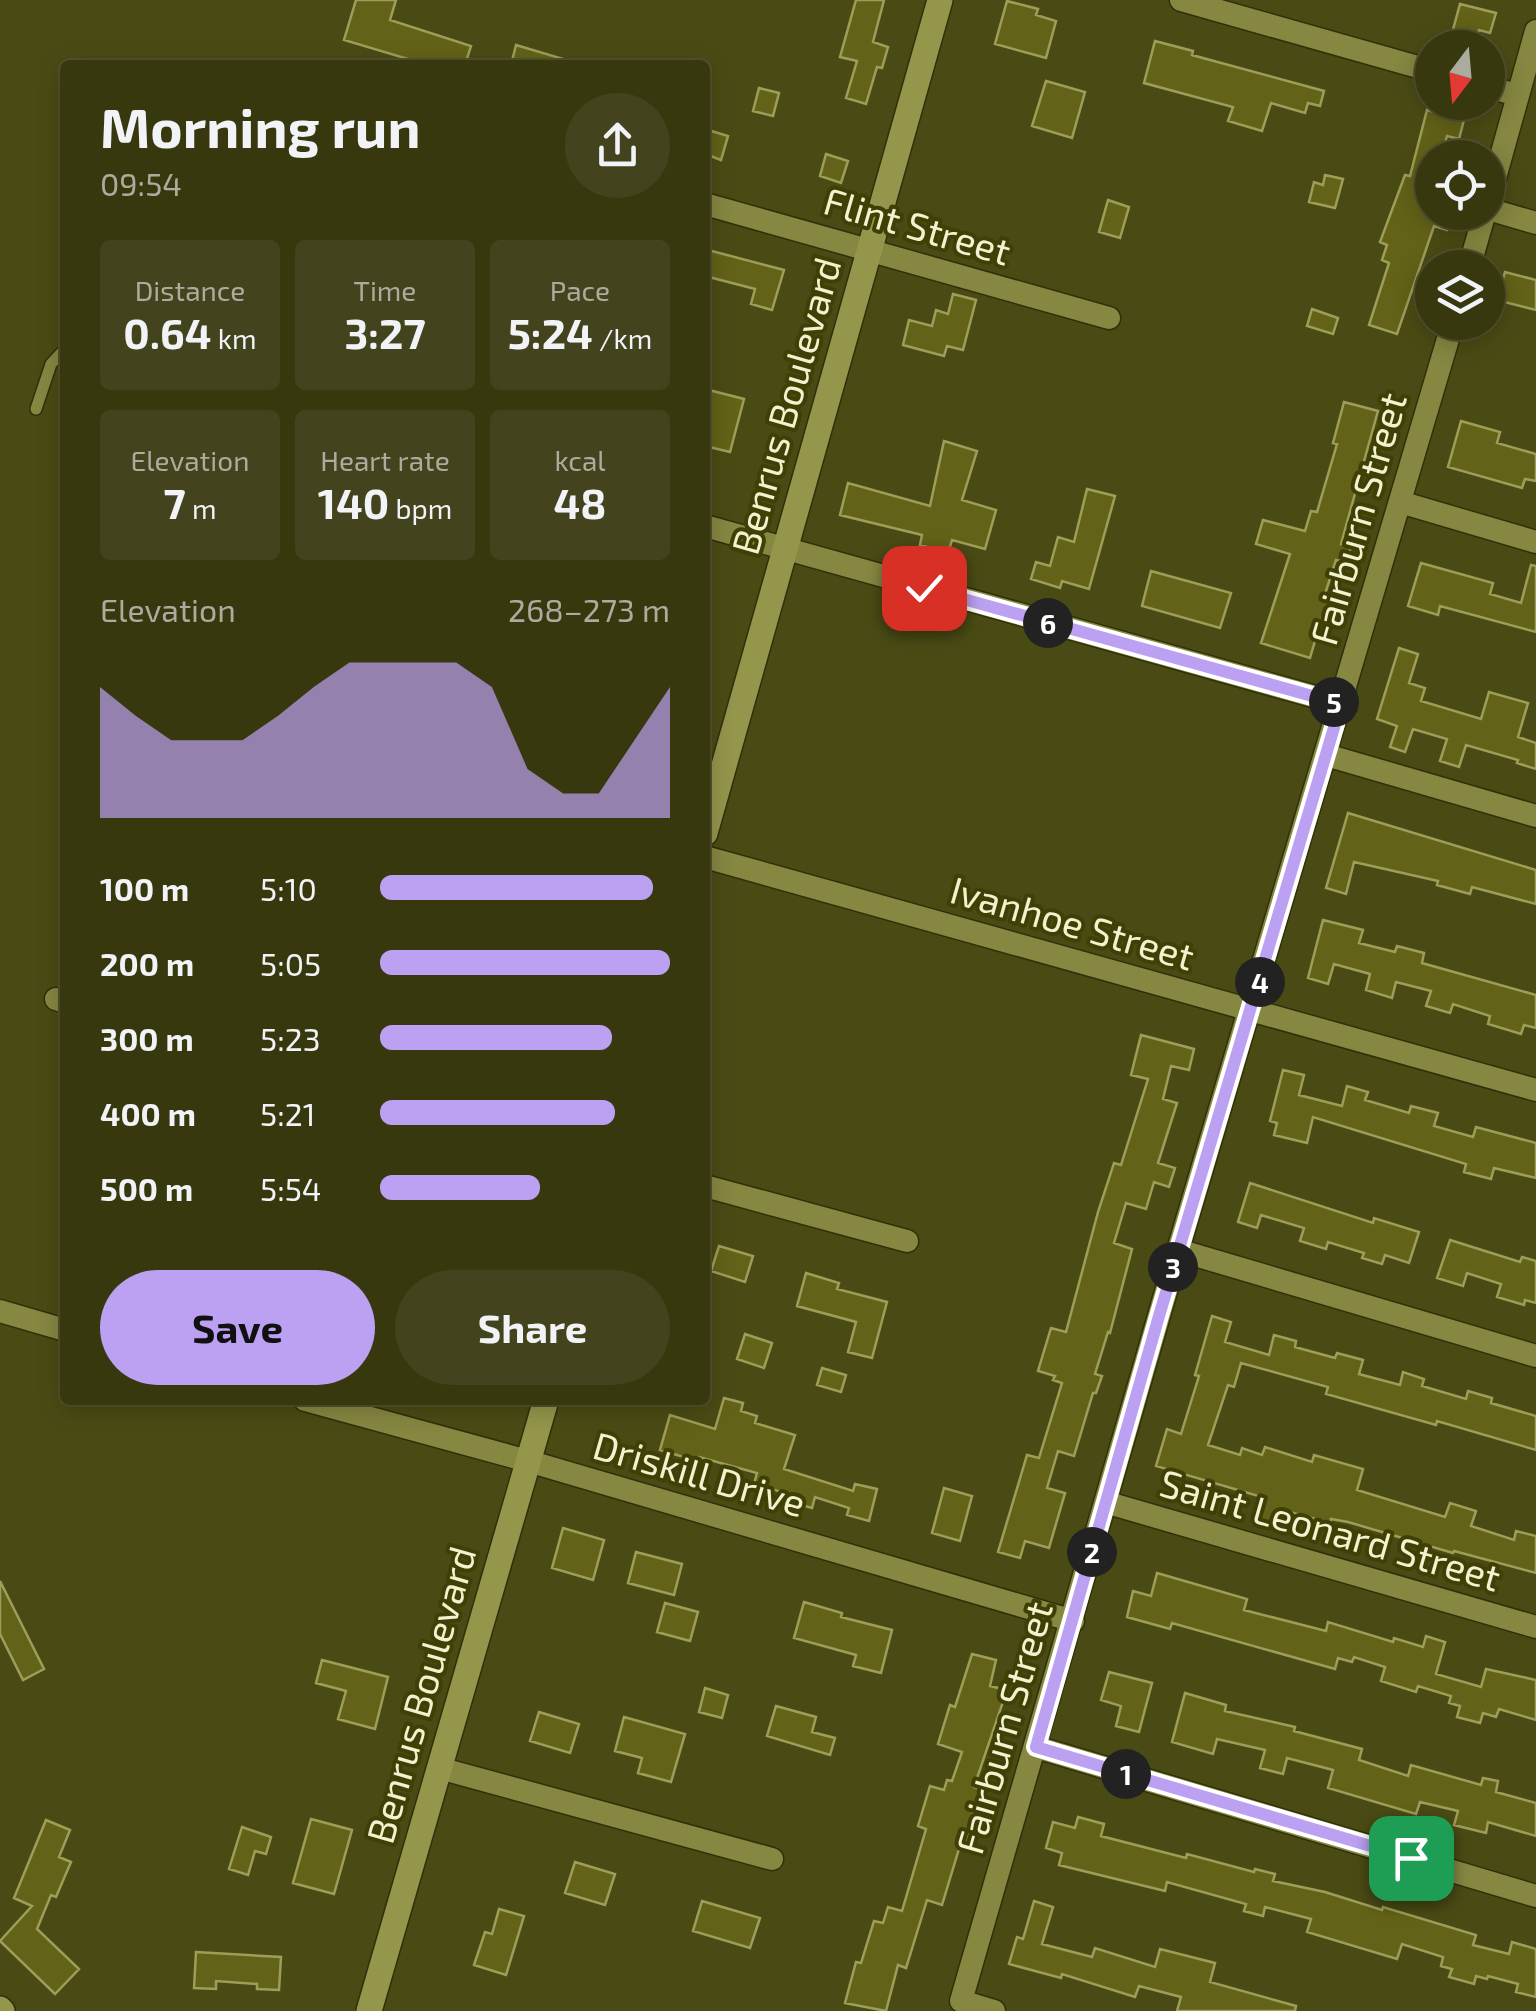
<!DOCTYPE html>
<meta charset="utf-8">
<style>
body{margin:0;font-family:"Exo 2",sans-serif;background:#43431d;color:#f1f3f6;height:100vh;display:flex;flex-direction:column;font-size:38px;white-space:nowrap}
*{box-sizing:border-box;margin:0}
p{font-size:32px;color:#abac9e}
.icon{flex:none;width:55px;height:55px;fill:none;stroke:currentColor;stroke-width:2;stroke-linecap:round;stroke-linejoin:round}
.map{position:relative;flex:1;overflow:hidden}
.sheet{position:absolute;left:60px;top:60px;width:650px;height:1345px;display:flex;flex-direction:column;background:#38380f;border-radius:10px;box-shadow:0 5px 25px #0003,0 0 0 2px #52522f}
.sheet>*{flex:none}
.needle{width:65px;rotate:196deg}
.fabs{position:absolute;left:1415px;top:30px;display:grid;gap:20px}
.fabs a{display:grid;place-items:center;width:90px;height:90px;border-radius:50%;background:#38380f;box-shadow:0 5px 25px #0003,0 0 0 2px #52522f;font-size:50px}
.pin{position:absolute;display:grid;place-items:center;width:85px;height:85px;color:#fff;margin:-42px;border-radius:20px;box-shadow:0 5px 15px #0006}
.km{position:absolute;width:50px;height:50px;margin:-25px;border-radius:50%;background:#222;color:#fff;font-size:28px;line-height:50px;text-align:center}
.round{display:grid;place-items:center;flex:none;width:105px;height:105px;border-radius:52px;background:#43431d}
.summary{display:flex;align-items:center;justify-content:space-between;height:170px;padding:0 40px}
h1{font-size:55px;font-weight:700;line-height:75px}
.stats{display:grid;grid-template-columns:repeat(3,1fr);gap:15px;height:170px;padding:10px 40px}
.stats div{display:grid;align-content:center;border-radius:10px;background:#43431d;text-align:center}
.stats b{font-size:42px;font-weight:700}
.stats small{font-size:28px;font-weight:400}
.stats p{font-size:28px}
.chart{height:280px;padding:20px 40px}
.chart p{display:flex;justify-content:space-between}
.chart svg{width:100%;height:180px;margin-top:10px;fill:#bca0f2;opacity:.7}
.action{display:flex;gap:20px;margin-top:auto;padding:20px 40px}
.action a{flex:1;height:115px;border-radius:60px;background:#bca0f2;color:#111;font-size:40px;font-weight:700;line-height:115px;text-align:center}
.action a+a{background:#43431d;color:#f1f3f6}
ul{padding:0 40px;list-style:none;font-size:32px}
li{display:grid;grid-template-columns:160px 120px 1fr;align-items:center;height:75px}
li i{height:25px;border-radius:12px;background:#bca0f2}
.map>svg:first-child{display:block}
</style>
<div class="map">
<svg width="1536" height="2011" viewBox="0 0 1536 2011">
<rect width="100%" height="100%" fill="#4a4b14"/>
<path fill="#626218" stroke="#9d9e58" stroke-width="2.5" d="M356,0H396L390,20L471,46L465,65H428L344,40Z
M856,0H884L873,42L888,47L882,68L877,67L866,104L846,98L857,61L840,57Z
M1007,1L1038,9L1036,15L1056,21L1046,58L995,44Z
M1460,4L1496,13L1490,33L1479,30L1474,48H1448Z
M1155,41L1193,51L1192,55L1324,91L1320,106L1308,103L1305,113L1271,103L1262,131L1228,121L1233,107L1144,83Z
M516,45L570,61L569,65H511Z
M1046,81L1085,92L1072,138L1032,126Z
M759,88L779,93L773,116L753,111Z
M1427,110L1464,120L1459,139L1447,136L1441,158H1432V212H1452L1447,230L1434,226L1397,334L1369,325L1389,263L1382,260L1387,245L1380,242L1405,175L1410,176Z
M705,129L728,136L721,160L705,154Z
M826,154L848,161L841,183L820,176Z
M1325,175L1343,179L1335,208L1309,202L1314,182L1323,185Z
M1108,200L1129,207L1120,238L1099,232Z
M708,250L784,270L772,310L751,304L755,289L705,276Z
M1505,272L1536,280V310L1497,300Z
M953,294L976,300L963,350L947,346L944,356L903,345L909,320L932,326L936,310L948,314Z
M1312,309L1338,318L1333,334L1307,326Z
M705,389L744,399L730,452L705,446Z
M1344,402L1378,411L1341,544L1351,546L1347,563L1336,560L1324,597L1340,602L1334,621L1322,617L1310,658L1261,643L1290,554L1256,544L1263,520L1305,531L1311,511L1317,512L1337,444L1333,443Z
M1461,421L1500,432L1497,443L1536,454V481L1525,479L1522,488L1448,467Z
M944,441L977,451L962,500L996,510L985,549L952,540L948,553L920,545L922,535L840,515L848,483L930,506Z
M1087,489L1115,496L1089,589L1062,581L1060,588L1031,579L1036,562L1050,566L1058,537L1074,542Z
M1421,563L1493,583L1490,594L1521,603L1531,565L1536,566V632L1440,606L1438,615L1408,606Z
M1151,571L1231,593L1220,628L1142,606Z
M1399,648L1418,654L1409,683L1425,688L1421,701L1481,719L1489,692L1528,703L1518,737L1536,743V769L1517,763L1518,760L1466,745L1459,767L1440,761L1447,739L1413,729L1405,752L1390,747L1397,726L1377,719Z
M1348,813L1536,870V904L1472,887L1470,894L1437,885L1438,881L1354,862L1346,894L1326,888Z
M1323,920L1363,930L1359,943L1395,952L1397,946L1424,953L1422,963L1536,995V1028L1524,1025L1521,1034L1488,1024L1490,1016L1453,1004L1450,1013L1426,1006L1431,991L1396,982L1392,998L1366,990L1370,974L1334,964L1328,984L1308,978Z
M1141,1035L1194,1049L1189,1070L1171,1066L1163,1099L1177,1103L1158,1163L1175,1168L1169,1187L1154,1182L1146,1209L1126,1203L1114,1243L1132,1249L1110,1333L1108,1332L1095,1374L1102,1376L1096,1393H1093L1074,1456L1058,1451L1047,1488L1065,1493L1049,1548L1025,1541L1020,1558L998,1552L1027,1455L1039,1458L1062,1383L1053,1380L1055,1376L1038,1371L1051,1328L1066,1332L1098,1212L1114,1163L1121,1165L1148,1079L1131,1075Z
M1283,1070L1304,1075L1299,1095L1342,1106L1347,1086L1368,1092L1365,1100L1409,1113L1411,1106L1438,1113L1434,1126L1473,1137L1476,1127L1536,1143V1178L1494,1168L1491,1179L1464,1172L1466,1164L1313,1117L1307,1143L1274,1135L1277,1123L1270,1121Z
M1250,1183L1373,1223L1374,1218L1419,1232L1409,1263L1385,1255L1382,1264L1362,1258L1364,1253L1328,1242L1326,1249L1300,1241L1304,1228L1261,1215L1257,1228L1238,1222Z
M1450,1240L1520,1262L1522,1257L1536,1261V1303L1525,1300L1524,1305L1497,1297L1501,1284L1467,1273L1463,1286L1437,1278Z
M719,1246L753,1256L745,1282L711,1271Z
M806,1273L839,1283L837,1289L887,1302L872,1358L848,1352L856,1322L797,1306Z
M1212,1316L1231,1322L1225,1342L1269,1355L1274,1335L1296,1341L1295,1347L1335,1358L1337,1353L1363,1360L1359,1374L1400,1385L1403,1372L1424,1379L1422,1386L1466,1399L1468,1391L1492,1398L1491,1403L1536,1416V1450L1437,1421L1436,1425L1326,1394L1328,1387L1241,1363L1234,1387L1228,1385L1208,1445L1240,1455L1242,1448L1262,1455L1265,1447L1312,1462L1314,1455L1363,1469L1357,1490L1445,1517L1450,1503L1476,1511L1471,1526L1514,1540L1516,1531L1536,1536V1573L1454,1551L1453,1553L1348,1522L1331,1519L1330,1523L1279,1509L1274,1524L1256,1518L1262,1497L1156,1466L1167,1429L1181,1434L1199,1376L1195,1375Z
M745,1334L772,1343L764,1368L737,1359Z
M822,1368L846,1375L841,1392L817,1385Z
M724,1398L743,1403L741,1411L757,1416L755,1423L795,1435L784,1469L853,1491L855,1484L877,1489L869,1521L847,1515L849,1508L815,1497L812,1508L790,1502L792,1495L754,1484L757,1473L699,1457L697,1461L660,1450L670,1415L715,1429Z
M944,1488L972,1496L960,1541L932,1533Z
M563,1528L604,1540L593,1580L552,1568Z
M636,1552L682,1564L674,1595L628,1583Z
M1157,1573L1247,1599L1244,1610L1326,1631L1328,1622L1393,1642L1394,1638L1423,1647L1426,1636L1445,1642L1436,1674L1481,1687L1486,1669L1536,1680V1720L1499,1709L1496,1717L1483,1713L1480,1723L1457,1717L1460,1706L1449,1703L1451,1696L1418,1686L1416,1692L1381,1681L1385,1667L1354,1657L1352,1662L1338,1658L1335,1669L1172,1623L1170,1629L1127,1617L1133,1591L1151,1596Z
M0,1581L44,1669L23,1680L0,1634Z
M804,1602L842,1613L841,1617L892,1630L881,1673L853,1666L856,1655L794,1638Z
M665,1603L698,1612L690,1641L657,1632Z
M972,1654L996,1660L990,1686L1007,1690L974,1787L980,1789L966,1840L962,1839L942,1905L927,1900L906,1968L898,1965L886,2011L845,2003L856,1962L861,1963L874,1921L883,1923L888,1907L902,1911L926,1829L918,1826L930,1786L944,1790L947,1780L952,1781L962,1752L938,1744L950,1705L955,1707Z
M322,1660L388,1677L375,1729L338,1719L346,1691L316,1683Z
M1109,1672L1152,1683L1139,1732L1116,1726L1121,1706L1101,1700Z
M705,1688L728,1695L722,1718L699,1712Z
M1185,1693L1226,1705L1225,1711L1295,1727L1294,1731L1362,1749L1359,1760L1408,1776L1411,1765L1481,1785L1483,1778L1498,1781L1496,1792L1536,1803V1836L1488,1822L1486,1833L1454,1825L1458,1811L1420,1802L1416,1814L1328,1788L1333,1770L1287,1758L1283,1774L1260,1768L1265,1750L1217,1739L1213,1754L1172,1742Z
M776,1706L816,1717L812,1732L835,1738L830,1755L767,1736Z
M539,1712L579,1724L570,1753L530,1741Z
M624,1717L685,1734L671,1782L638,1773L642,1758L615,1751Z
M1078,1817L1104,1824L1101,1836L1186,1858L1187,1854L1254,1872L1255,1869L1275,1874L1273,1881L1325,1892L1382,1910L1383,1907L1476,1935L1473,1945L1509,1954L1512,1942L1536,1949V1997L1516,1992L1518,1984L1488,1976L1487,1979L1476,1976L1474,1984L1449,1977L1452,1969L1441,1966L1443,1957L1402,1944L1397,1959L1307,1932L1311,1919L1265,1907L1263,1916L1244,1911L1246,1904L1167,1882L1165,1891L1059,1865L1062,1853L1046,1848L1053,1822L1075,1828Z
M311,1819L352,1830L334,1894L293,1883Z
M46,1820L70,1830L59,1857L71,1862L56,1897L51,1895L37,1929L79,1969L55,1994L0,1941L32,1906L14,1898Z
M242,1827L271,1837L266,1854L255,1851L248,1875L229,1869Z
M575,1862L615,1874L605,1905L565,1893Z
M702,1901L760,1918L750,1948L693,1931Z
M1034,1901L1053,1907L1042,1944L1092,1957L1095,1948L1155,1967L1160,1949L1215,1963L1210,1982L1296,2006L1295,2011H1177L1181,1997L1139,1986L1135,1997L1062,1974L1061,1978L1009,1964L1017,1937L1023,1939Z
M499,1909L524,1916L506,1975L474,1965L485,1932L492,1934Z
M196,1952L281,1957L279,1990L257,1989V1984L216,1981V1989L194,1988Z"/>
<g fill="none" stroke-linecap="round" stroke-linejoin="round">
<defs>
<path id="lane" d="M36,409L51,364L65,349"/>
<path id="street" d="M1181,0L1432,71
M1488,87L1517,95
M1488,203L1536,31
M705,204L1109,318
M1488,209L1536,223
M1469,268L1485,212
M1400,502L1536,542
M705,526L1341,704
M1326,755L1536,816
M705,857L1536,1090
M56,999L65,1002
M705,1186L907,1241
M1178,1250L1536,1356
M0,1311L65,1330
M305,1400L528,1461L1073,1621
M1105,1502L1536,1627
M1036,1747L1536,1896
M439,1768L772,1859
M994,2011L961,2001L1178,1250L1453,322"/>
<path id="secondary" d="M705,833L940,0
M0,2009L2,2011
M369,2011L546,1400"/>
</defs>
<use href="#lane" stroke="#30300a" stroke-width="14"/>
<use href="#street" stroke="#30300a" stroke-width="25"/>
<use href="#secondary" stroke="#30300a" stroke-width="28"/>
<use href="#lane" stroke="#868741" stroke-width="11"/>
<use href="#street" stroke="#868741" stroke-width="22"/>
<use href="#secondary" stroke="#94964c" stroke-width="25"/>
</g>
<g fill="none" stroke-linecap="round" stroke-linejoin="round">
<defs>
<path id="route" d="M924,588L1341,704L1159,1316L1036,1747L1411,1858"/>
</defs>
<use href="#route" stroke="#fff" stroke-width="20"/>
<use href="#route" stroke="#bca0f2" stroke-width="12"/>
</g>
<g text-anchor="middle" stroke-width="8" stroke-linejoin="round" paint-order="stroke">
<g font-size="38" fill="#f1f3cf" stroke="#404006">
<text transform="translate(917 227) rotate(16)" y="13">Flint Street</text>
<text transform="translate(787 406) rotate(-74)" y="13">Benrus Boulevard</text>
<text transform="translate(1359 519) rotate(-74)" y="13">Fairburn Street</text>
<text transform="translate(1072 924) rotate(16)" y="13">Ivanhoe Street</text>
<text transform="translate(699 1475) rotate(16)" y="13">Driskill Drive</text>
<text transform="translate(1330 1531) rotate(16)" y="13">Saint Leonard Street</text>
<text transform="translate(422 1695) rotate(-74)" y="13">Benrus Boulevard</text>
<text transform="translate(1005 1728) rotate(-74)" y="13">Fairburn Street</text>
</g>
</g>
</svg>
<div class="fabs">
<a><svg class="needle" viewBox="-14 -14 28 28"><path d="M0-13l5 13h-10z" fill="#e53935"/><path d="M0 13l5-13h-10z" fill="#abac9e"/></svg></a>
<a><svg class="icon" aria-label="locate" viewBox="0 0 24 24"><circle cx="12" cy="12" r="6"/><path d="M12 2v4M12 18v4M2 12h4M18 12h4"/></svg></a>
<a><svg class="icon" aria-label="layers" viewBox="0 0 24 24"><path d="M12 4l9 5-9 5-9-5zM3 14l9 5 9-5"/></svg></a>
</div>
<div class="pin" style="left:1411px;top:1858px;background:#1e9e55"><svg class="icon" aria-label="arrive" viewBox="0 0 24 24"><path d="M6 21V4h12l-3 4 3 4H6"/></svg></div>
<div class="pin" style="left:924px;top:588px;background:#d93025"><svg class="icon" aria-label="check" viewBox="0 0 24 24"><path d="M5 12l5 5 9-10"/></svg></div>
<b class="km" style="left:1126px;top:1774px">1</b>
<b class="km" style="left:1092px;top:1552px">2</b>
<b class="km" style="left:1173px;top:1267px">3</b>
<b class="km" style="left:1260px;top:982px">4</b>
<b class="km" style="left:1334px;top:702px">5</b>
<b class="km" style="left:1048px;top:623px">6</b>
<section class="sheet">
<div class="summary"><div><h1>Morning run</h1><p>09:54</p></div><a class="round"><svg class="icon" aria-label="share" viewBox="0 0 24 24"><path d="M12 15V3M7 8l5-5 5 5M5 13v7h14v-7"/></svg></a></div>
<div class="stats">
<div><p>Distance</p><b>0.64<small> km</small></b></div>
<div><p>Time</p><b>3:27</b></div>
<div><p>Pace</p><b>5:24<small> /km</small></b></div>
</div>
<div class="stats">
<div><p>Elevation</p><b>7<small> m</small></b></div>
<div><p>Heart rate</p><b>140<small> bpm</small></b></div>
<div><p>kcal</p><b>48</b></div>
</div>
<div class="chart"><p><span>Elevation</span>268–273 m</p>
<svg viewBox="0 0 160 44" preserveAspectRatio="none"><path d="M0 44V12L10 19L20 25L30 25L40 25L50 19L60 12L70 6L80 6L90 6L100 6L110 12L120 32L130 38L140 38L150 25L160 12V44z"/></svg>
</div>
<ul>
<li><b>100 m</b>5:10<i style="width:94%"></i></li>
<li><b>200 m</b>5:05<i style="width:100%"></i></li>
<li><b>300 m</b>5:23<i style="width:80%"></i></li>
<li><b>400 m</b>5:21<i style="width:81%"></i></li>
<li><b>500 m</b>5:54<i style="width:55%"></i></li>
</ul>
<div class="action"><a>Save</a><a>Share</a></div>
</section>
</div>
